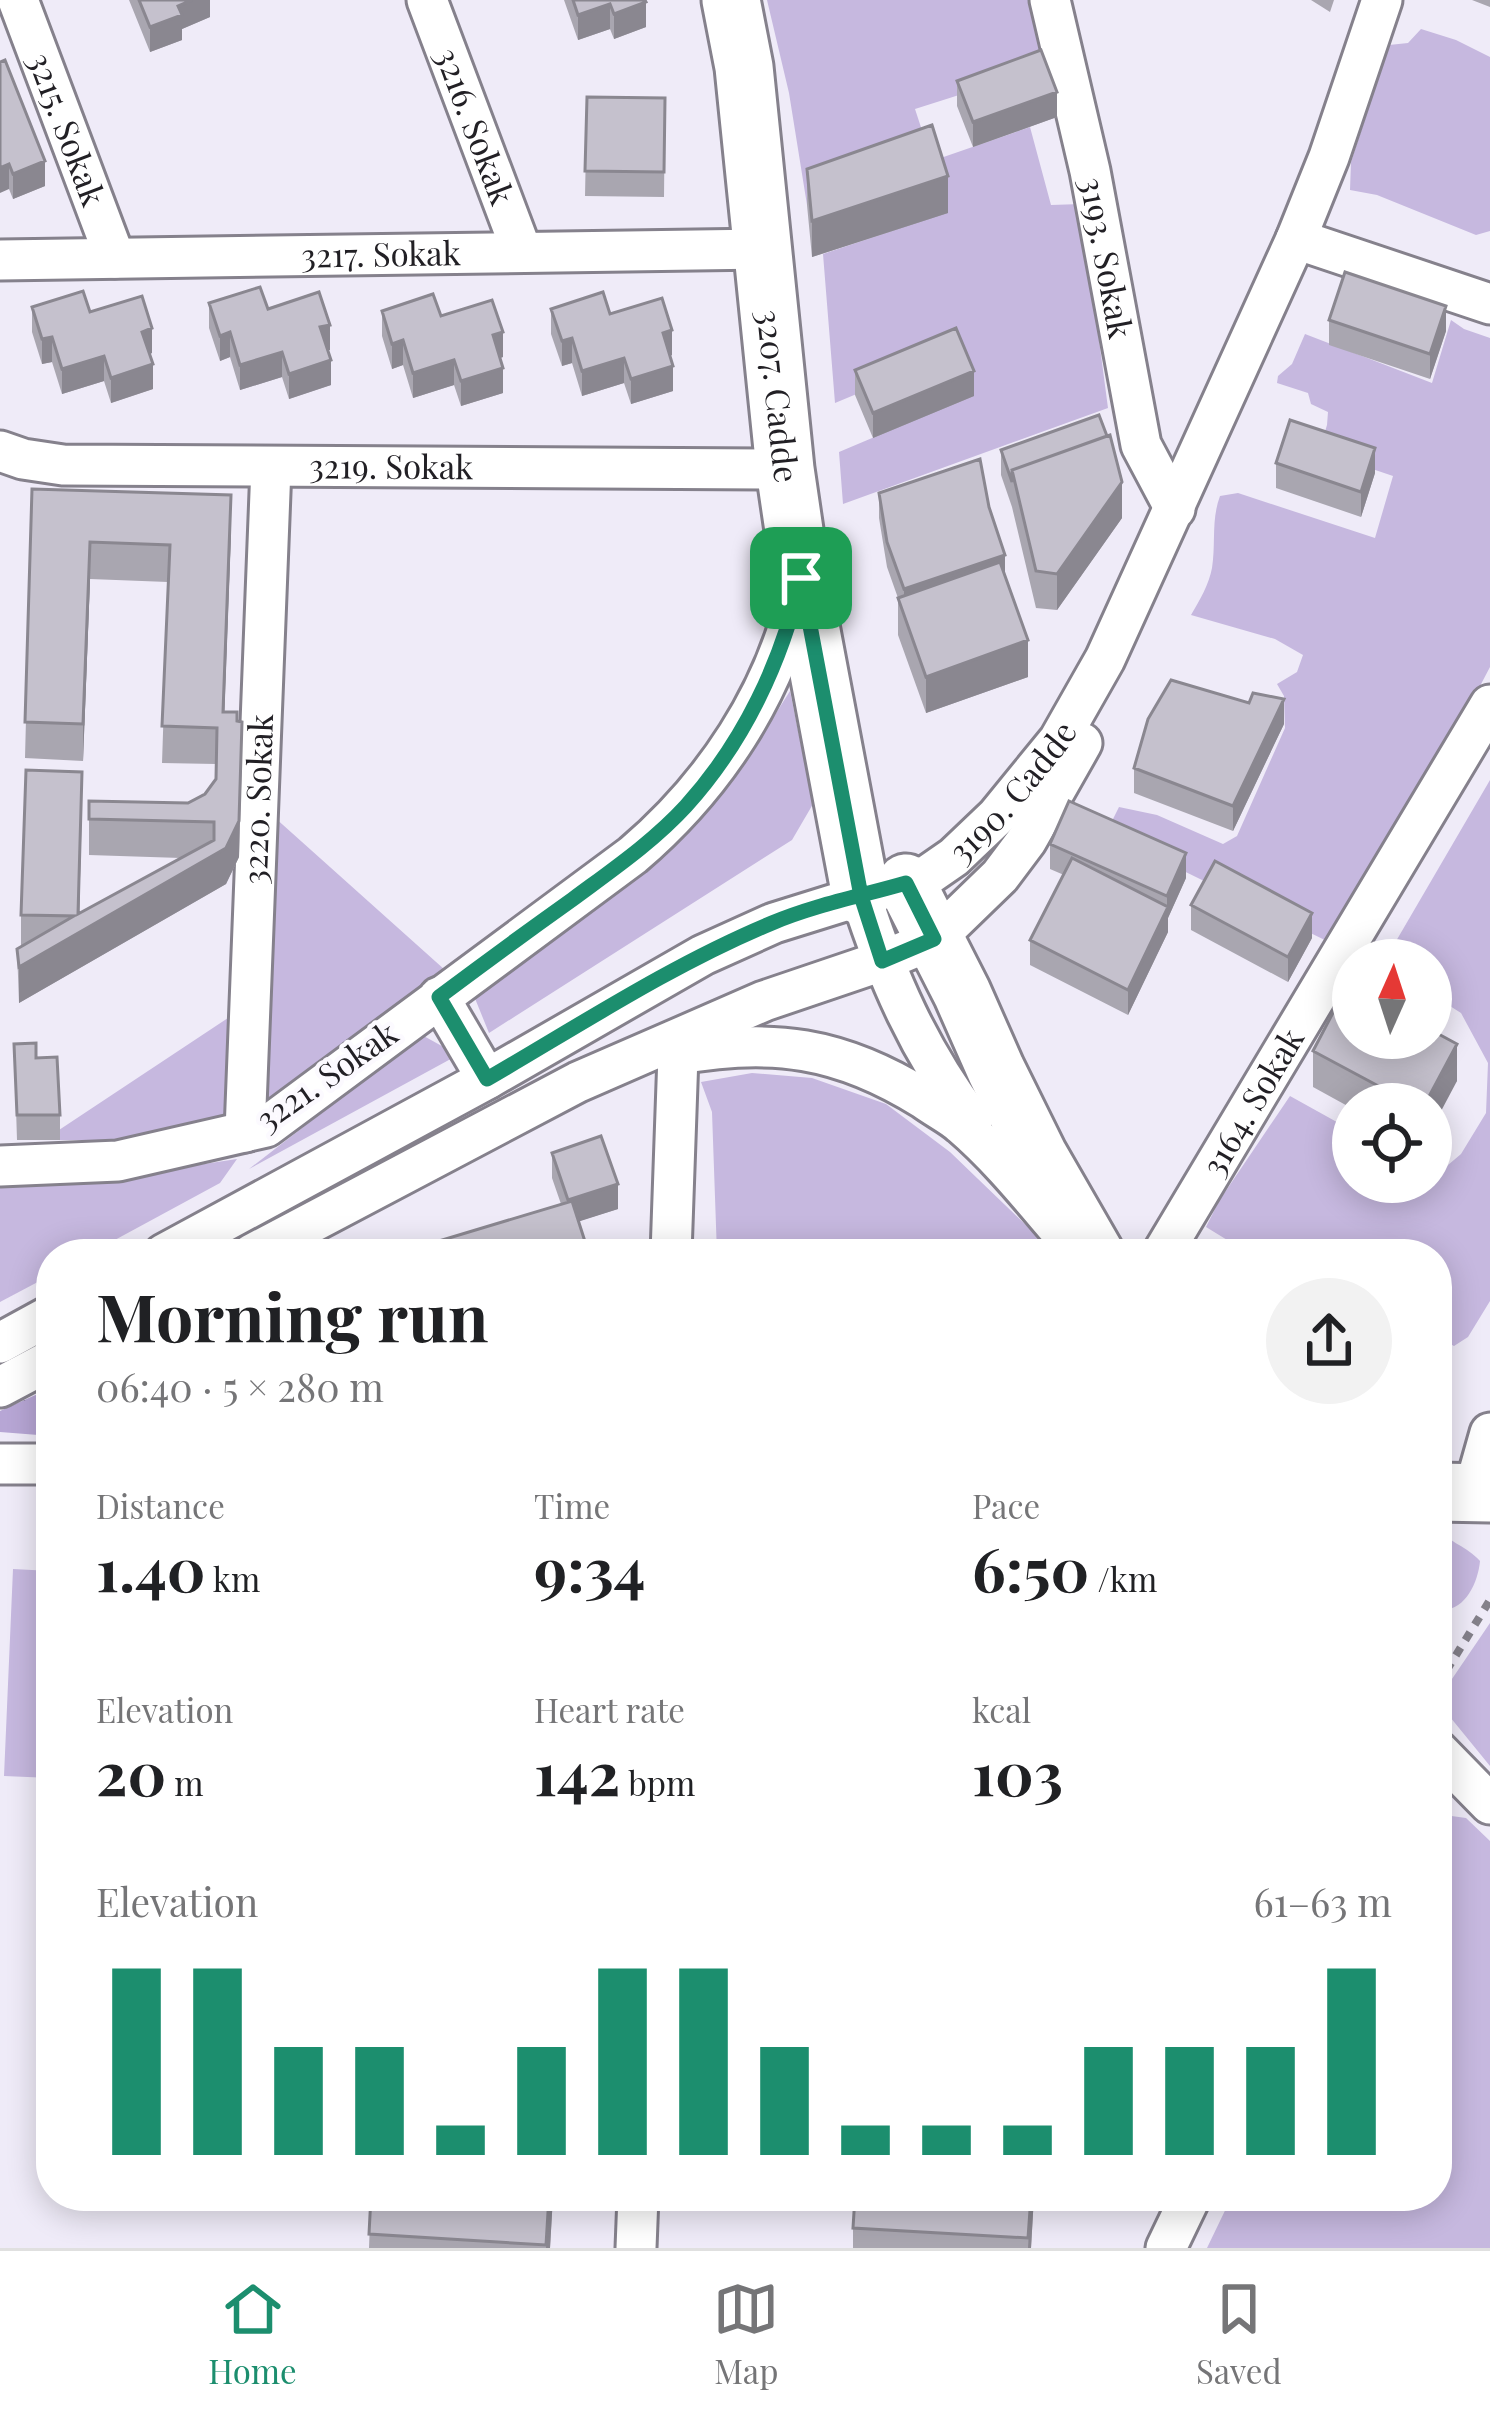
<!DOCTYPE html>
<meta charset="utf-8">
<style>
body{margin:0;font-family:"Playfair Display",serif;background:#f2f2f2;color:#202124;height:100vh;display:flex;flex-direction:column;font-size:45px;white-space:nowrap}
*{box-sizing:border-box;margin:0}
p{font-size:39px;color:#757577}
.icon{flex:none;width:66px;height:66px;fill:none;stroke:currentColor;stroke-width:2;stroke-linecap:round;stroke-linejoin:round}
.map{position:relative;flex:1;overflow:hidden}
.sheet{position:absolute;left:36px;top:1239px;width:1416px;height:972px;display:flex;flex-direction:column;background:#fff;border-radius:48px;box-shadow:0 6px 30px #0003}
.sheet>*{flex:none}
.needle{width:78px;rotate:3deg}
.fabs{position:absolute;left:1332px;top:939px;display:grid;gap:24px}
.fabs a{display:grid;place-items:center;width:120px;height:120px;border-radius:50%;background:#fff;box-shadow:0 6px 30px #0003;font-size:60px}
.pin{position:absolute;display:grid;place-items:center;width:102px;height:102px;color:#fff;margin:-51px;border-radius:24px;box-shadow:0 6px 18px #0006}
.round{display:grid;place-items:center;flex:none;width:126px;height:126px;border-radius:63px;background:#f2f2f2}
.overview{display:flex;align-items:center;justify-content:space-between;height:204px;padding:0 60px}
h1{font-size:66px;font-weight:700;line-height:90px}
.metrics{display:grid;grid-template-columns:repeat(3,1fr);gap:18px;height:204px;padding:12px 60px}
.metrics div{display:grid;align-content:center}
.metrics b{font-size:60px;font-weight:700}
.metrics small{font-size:33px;font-weight:400}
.metrics p{font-size:33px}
.chart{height:336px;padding:24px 60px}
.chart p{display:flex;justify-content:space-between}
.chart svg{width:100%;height:216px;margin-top:12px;stroke:#1c8e6e;stroke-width:6}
.menu{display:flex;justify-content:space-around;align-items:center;height:168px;border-top:3px solid #e0e0e0;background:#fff;font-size:33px;color:#757577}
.menu a{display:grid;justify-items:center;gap:6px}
.menu .active{color:#1c8e6e}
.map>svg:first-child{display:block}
</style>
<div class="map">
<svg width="1490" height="2248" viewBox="0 0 1490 2248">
<defs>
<pattern id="forest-firs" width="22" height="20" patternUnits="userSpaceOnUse" patternTransform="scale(3)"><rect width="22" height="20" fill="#b7a6d5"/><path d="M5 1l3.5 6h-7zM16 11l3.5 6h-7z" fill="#9487ad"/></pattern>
</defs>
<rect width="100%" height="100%" fill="#efebf8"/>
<path fill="#c6b8df" d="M767,0H1031L1047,67L915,109L932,161L1030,127L1051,205L1081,204L1108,408L843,504L839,452L974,395L955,353L835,403L823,254L948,212L931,162L807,205L789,93Z
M1421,29L1456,40L1490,57V231L1476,235L1377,195L1350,190L1351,162L1389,45L1408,43Z
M1451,320L1464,329L1490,338V667L1438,766L1335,945L1106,833L1119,807L1157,815L1223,844L1237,836L1285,728L1284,696L1277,684L1297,672L1303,655L1275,639L1191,615C1200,600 1209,584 1212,568C1216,543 1211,520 1220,496L1238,493L1375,538L1393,476L1319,451L1327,425L1328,412L1311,404L1308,393L1277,383L1278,376L1292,364L1305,334L1432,383Z
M790,691L813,804L792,840L489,1033L474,996L677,838L740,770Z
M1490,780V1301L1468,1337L1454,1346L1437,1337V1254H1250L1206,1227L1219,1201L1290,1096L1353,1131V1182H1431V1174L1435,1176L1461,1154L1486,1113L1488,1063L1461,1013L1431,994V960H1385Z
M273,816L445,970L267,1102Z
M237,1012L228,1118L135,1140H60L59,1130Z
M422,1035L458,1055L249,1169Z
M752,1073L812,1078L886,1104L950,1152L1033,1232L1048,1254H717L712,1112L701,1082Z
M237,1159L220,1183L89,1254H51V1275L0,1302V1184L125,1176Z
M1441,1530C1449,1543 1467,1546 1480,1561C1478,1584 1463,1615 1437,1609V1531Z
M13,1569L51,1571V1778L4,1776Z
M1490,1623V1766L1437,1701Z
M1437,1814L1466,1818L1490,1841V2248H1207L1232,2196H1437Z"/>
<path fill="url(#forest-firs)" d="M51,1388V1436L0,1432V1411Z"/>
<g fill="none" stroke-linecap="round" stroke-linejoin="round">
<defs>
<g id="street">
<path id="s1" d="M18,0L115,258"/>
<path id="s2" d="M427,0L522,252"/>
<path id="s3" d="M1050,0L1090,171L1141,445L1175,509"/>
<path d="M1296,239L1490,304"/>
<path id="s4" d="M0,260L764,249"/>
<path id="s5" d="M0,451L23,459L63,465L785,469"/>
<path d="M861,896C888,980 919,1050 972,1121"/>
<path d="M439,997L487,1079"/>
<path d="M676,1055C771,1037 841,1047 924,1099C936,1108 951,1115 962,1125C997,1155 1027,1192 1057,1227"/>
<path id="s6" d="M245,1132L271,467"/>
<path d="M0,1166L118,1161L266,1127L633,855C714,786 775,694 799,589"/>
<path id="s7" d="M164,1254L487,1079L703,955L774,923L928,875L954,857L997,816L1059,740L1105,659L1296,239L1329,157L1382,0"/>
<path d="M252,1254L578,1082L764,1001L882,961L935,939L1000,876L1027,840L1082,743"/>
<path d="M671,1254L678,1055"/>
<path id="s8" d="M1162,1254L1490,705"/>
<path d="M0,1343L51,1315"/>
<path d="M0,1387L51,1360"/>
<path d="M0,1464H51"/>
<path d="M1473,1493L1490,1433"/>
<path d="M1437,1750L1490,1804"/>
<path d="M636,2248L638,2196"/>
<path d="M1166,2248L1191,2196"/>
</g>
<g id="secondary">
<path id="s9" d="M731,0L744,67L785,469L801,578L861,896"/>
<path d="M906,883L962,993L996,1070L1038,1155L1095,1254"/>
<path d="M1437,1492L1490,1493"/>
</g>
</defs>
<use href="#street" stroke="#85818c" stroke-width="45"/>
<use href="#secondary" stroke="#85818c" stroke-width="63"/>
<path stroke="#84818a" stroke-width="8" stroke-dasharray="9 9" stroke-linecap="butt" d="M1437,1686L1490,1600"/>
<use href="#street" stroke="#fff" stroke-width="39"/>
<use href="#secondary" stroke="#fff" stroke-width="57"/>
</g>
<path fill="#a9a6b0" d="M129,0H210V17L182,29V40L150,52Z
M564,0H645L646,27L614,39L610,29L578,40Z
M1311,0H1334L1330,12Z
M1472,0H1490V7Z
M0,62L45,186L13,199L9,189Z
M957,81L1057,117L973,147L957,106Z
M587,97L665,98L664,197L585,196Z
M807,169L948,213L812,257L807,205Z
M209,303L268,309L330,350H328L331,385L289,399L282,377L240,390L230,357L220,361L209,328Z
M32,307L90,312L152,353L150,354L153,389L111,403L104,381L62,394L52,362L42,364L32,332Z
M551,309L610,314L672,355L670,356L673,391L631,404L624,383L582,396L572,363L562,366L551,334Z
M382,311L441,316L503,357L500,358L503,393L461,406L454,385L413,398L403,365L392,369L382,336Z
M1329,320L1446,331L1430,379L1329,345Z
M855,370L974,396L873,438L855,395Z
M1001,450L1122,518L1057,610L1036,608L1012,507L1001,475Z
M1276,463L1375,473L1361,517L1276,488Z
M32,489L231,532L224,712L237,721L242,758L239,857L226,884L19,1003L17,949L21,947V915L82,808L79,913L181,858L89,855V801L188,803L205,794L216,779V764L162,763L168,582L90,579L83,761L25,758Z
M879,493L989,507L1028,677L926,713L898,635V598L887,567L879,518Z
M1284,724L1233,831L1134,793V768Z
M1050,844L1186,878L1168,918V932L1128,1015L1030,965V940L1064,875L1050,869Z
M1191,905L1312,938L1288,982L1191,930Z
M14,1044L36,1058L60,1115V1140H17Z
M1313,1051L1457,1081L1431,1104H1353V1109L1313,1087Z
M552,1153L618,1209L579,1221L589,1254H419V1247L561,1204L552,1178Z
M371,2196H553L550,2248H369Z
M1034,2196L1031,2248H853V2228Z"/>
<path fill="#8a8790" d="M192,0H210V17L182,29V40L150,52V27L178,6Z
M646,2V27L614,39V14Z
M610,4V29L578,40V15Z
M1057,92V117L973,147V122Z
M45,161V186L13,199V174Z
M9,164V189L0,193V168Z
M948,176V213L812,257V221Z
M1446,306V331L1430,379V354Z
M330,325V350L320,352V327Z
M152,328V353L142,357V332Z
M672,330V355L663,358V333Z
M230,332V357L220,361V336Z
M503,332V357L493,360V335Z
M52,337V362L42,364V339Z
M572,338V363L562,366V341Z
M403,340V365L392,369V344Z
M282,352V377L240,390V365Z
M104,356V381L62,394V369Z
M624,358V383L582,396V371Z
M331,360V385L289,399V374Z
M454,360V385L413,398V373Z
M153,364V389L111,403V378Z
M673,366V391L631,404V379Z
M503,368V393L461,406V381Z
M974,371V396L873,438V413Z
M1375,448V473L1361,517V492Z
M1122,482V518L1057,610V574Z
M231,495V532L223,749V712Z
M90,542V579L83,761V724Z
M1005,555V580L904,614V589Z
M1028,640V677L926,713V677Z
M1284,699V724L1233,831V806Z
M242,722L239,857L226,884L19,1003V967L78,933L82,772L79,932L226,848Z
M1186,853V878L1168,918V932L1128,1015V990L1167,909V896Z
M1312,913V938L1288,982V957Z
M1457,1044V1081L1431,1130V1104H1425Z
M618,1184V1209L568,1225V1200Z
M549,2196H553L550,2248H546Z
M1031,2196H1034L1031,2248H1028Z"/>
<path fill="#c5c1cd" stroke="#8a8790" stroke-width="3" d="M139,0H192L178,6L182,15L150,27Z
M573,0H645L646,2L614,14L610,4L578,15Z
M1041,50L1057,92L973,122L957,81Z
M5,60L45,161L13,174L9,164L0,168V62Z
M587,97L665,98L664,172L585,171Z
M932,125L948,176L812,221L807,169Z
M1345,272L1446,306L1430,354L1329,320Z
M260,287L268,309L319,292L330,325L320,327L331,360L289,374L282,352L240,365L230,332L220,336L209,303Z
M83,291L90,312L142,296L152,328L142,332L153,364L111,378L104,356L62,369L52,337L42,339L32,307Z
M603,292L610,314L662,298L672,330L663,333L673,366L631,379L624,358L582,371L572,338L562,341L551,309Z
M433,294L441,316L492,300L503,332L493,335L503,368L461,381L454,360L413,373L403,340L392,344L382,311Z
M956,328L974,371L873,413L855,370Z
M1099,415L1107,436L1012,470V482L1001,450Z
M1290,420L1375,448L1361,492L1276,463Z
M1110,435L1122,482L1057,574L1036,571L1012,470Z
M980,459L989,507L1005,555L904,589L887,542L879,493Z
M32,489L231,495L223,712H237V721L242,722L239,821L226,848L19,967L17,949L74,916L21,915L26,770L82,772L78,914L214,840V822L89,819V801L188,803L205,794L216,779L217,728L162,726L170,545L90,542L83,724L25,722Z
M1000,562L1028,640L926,677L898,598Z
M1171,680L1249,703L1253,693L1284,699L1233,806L1134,768L1148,719Z
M1069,801L1186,853L1167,896L1050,844Z
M1072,858L1168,907L1128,990L1030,940Z
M1215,861L1312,913L1288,957L1191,905Z
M1347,986L1353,989V1038H1431V1030L1457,1044L1425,1104H1412L1313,1051Z
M36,1043V1058L57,1057L60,1115H17L14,1044Z
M601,1136L618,1184L568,1200L552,1153Z
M572,1201L589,1254H422L419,1247Z
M371,2196H549L546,2245L369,2234Z
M855,2196H1031L1028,2238L853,2228Z"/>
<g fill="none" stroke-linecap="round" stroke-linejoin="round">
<defs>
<path id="route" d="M801,578C782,661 744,742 686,806C653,842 612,870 573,899C528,931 483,964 439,997L487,1079C580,1025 673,964 772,923C815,905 861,896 906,883L934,939L882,961L861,896L801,578"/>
</defs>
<use href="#route" stroke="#fff" stroke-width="24"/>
<use href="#route" stroke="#1c8e6e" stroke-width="15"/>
</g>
<g text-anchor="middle" stroke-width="9" stroke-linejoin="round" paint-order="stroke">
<g font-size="33" fill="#222025" stroke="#fcfaff">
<text dy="12" stroke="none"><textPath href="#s2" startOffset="135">3216. Sokak</textPath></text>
<text dy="12" stroke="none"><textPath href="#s1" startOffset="138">3215. Sokak</textPath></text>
<text dy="12" stroke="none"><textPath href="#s4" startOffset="381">3217. Sokak</textPath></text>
<text dy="12" stroke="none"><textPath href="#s3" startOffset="264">3193. Sokak</textPath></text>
<text dy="12" stroke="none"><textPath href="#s9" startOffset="399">3207. Cadde</textPath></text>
<text dy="12" stroke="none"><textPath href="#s5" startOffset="393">3219. Sokak</textPath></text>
<text dy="12" stroke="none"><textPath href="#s7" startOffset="975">3190. Cadde</textPath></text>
<text dy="12" stroke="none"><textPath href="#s6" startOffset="333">3220. Sokak</textPath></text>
<text transform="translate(327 1076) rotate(-35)" y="12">3221. Sokak</text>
<text dy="12" stroke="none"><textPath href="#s8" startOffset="177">3164. Sokak</textPath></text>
</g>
</g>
</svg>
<div class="fabs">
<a><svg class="needle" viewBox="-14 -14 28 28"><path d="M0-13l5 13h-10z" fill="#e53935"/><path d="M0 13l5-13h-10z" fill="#757577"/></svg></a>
<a><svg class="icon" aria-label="locate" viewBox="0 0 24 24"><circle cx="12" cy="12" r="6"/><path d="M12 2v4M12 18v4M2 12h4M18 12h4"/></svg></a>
</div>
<div class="pin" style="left:801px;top:578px;background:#1e9e55"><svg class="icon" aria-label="arrive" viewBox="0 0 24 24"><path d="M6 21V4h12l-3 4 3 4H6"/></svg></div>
<section class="sheet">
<div class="overview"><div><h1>Morning run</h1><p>06:40 · 5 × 280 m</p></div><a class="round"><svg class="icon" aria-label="share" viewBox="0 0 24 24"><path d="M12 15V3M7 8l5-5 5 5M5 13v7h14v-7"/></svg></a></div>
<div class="metrics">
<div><p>Distance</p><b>1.40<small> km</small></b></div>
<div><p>Time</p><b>9:34</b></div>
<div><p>Pace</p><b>6:50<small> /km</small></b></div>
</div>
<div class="metrics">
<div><p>Elevation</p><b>20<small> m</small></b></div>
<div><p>Heart rate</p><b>142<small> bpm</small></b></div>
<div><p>kcal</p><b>103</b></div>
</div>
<div class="chart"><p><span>Elevation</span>61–63 m</p>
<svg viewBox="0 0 160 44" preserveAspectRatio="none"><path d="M5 44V6M15 44V6M25 44V22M35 44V22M45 44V38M55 44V22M65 44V6M75 44V6M85 44V22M95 44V38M105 44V38M115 44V38M125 44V22M135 44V22M145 44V22M155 44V6"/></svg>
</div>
</section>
</div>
<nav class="menu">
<a class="active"><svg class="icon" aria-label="home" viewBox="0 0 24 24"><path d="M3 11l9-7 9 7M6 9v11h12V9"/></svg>Home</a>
<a><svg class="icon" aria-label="map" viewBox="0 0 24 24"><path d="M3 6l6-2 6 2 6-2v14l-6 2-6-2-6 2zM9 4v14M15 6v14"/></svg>Map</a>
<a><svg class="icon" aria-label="saved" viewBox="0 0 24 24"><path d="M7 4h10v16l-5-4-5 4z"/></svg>Saved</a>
</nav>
